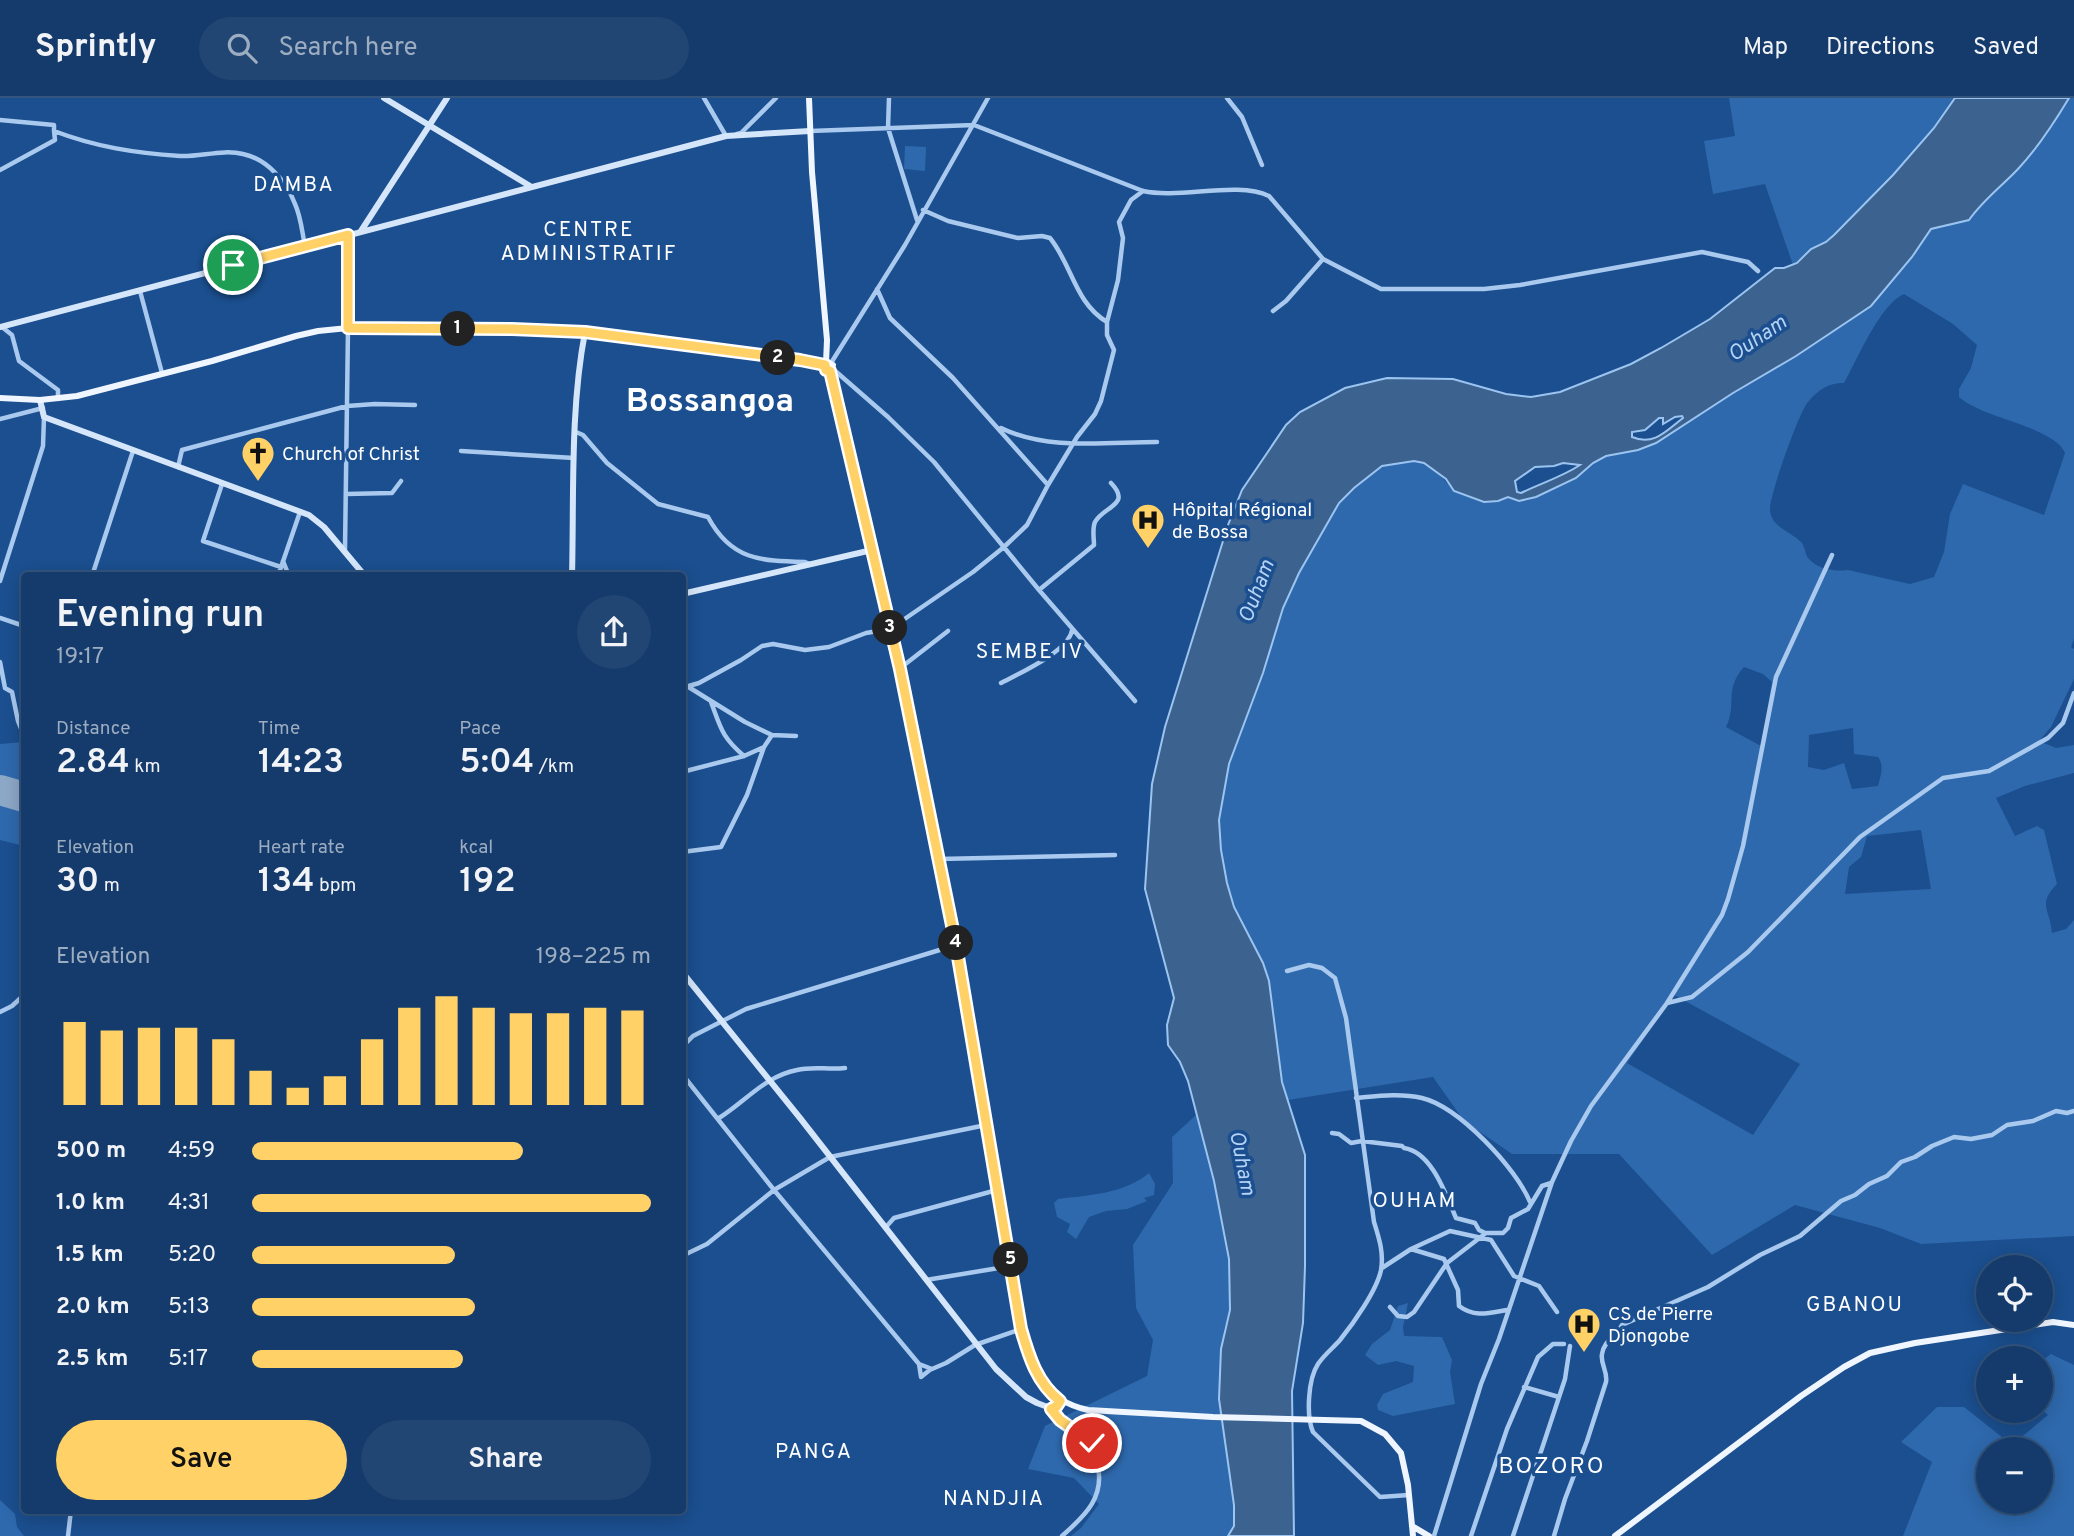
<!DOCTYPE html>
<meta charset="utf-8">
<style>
body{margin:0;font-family:Overpass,sans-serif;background:#214673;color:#f1f3f6;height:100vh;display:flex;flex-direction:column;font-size:26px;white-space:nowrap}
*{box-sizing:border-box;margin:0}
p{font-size:23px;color:#9dadc1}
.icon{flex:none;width:38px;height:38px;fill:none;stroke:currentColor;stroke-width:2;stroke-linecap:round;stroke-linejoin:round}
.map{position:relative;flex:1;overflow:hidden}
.details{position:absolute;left:21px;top:474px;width:665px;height:942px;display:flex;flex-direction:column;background:#143b6b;border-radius:7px;box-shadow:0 4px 18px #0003,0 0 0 2px #33557e}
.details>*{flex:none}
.fabs{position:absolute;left:1976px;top:1157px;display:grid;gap:14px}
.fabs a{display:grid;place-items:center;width:77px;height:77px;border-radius:50%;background:#143b6b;box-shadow:0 4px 18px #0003,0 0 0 2px #33557e;font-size:35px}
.pin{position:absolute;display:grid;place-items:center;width:60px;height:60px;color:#fff;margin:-30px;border:4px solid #fff;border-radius:50%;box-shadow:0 2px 7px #0007}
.km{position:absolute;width:35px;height:35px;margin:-18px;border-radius:50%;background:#222;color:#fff;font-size:19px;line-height:35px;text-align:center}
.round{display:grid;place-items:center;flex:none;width:74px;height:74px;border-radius:37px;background:#214673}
.headline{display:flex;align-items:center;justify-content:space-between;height:119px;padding:0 35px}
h1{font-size:38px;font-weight:600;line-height:52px}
.stats{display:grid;grid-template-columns:repeat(3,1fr);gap:10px;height:119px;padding:7px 35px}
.stats div{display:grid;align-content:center}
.stats b{font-size:35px;font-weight:600}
.stats small{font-size:19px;font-weight:400}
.stats p{font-size:19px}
.chart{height:196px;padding:14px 35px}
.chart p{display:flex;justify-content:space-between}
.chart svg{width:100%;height:126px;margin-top:7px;stroke:#ffd166;stroke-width:6}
.action{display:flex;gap:14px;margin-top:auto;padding:14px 35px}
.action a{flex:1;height:80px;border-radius:42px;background:#ffd166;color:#111;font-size:28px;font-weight:600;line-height:80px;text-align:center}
.action a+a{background:#214673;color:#f1f3f6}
ul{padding:0 35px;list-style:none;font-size:23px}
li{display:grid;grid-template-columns:112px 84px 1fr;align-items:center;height:52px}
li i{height:18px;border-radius:9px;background:#ffd166}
header{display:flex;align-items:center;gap:42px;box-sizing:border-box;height:98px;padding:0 35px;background:#143b6b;border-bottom:2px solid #33557e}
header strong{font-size:33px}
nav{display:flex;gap:38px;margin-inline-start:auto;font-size:24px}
.search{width:490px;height:63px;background:#214673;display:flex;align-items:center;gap:18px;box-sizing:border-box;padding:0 24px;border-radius:38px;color:#9dadc1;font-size:26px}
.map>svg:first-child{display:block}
</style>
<header>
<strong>Sprintly</strong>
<div class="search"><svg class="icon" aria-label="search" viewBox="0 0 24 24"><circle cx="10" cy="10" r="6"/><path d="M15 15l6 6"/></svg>Search here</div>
<nav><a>Map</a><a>Directions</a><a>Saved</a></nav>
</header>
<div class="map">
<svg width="2074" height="1438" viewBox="0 0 2074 1438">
<rect width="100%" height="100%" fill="#1b4f8f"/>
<path fill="#2e69ad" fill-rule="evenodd" d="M1729,0H1955L1934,30L1893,77L1834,137L1826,144L1811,151L1793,167L1765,86L1713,96L1704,43L1735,38Z
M2069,0H2074V541L2071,549L2074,551V581L2051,629L2039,643L2056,650L2074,647V675L2025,688L1996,700L2015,738L2037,728L2044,732L2057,786C2037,807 2050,810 2052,835L2066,831L2074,822V1138L1921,1146L1880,1130L1795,1107L1712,1157L1619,1056H1512L1464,1023L1433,979L1288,1002L1282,984L1277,954L1269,883L1263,865L1234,809L1227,785L1221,752L1219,722L1229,666L1263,575L1283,510L1299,475L1339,405L1354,390L1382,368L1414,363L1424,365L1439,376L1454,393L1498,403L1508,399L1519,403L1537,399L1576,380L1593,365L1606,358L1638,352L1656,345L1733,295L1796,258L1871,208L1912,159L1931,131L1969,122L2052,28ZM1904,196L1953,226L1977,247L1971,270L1959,291V299C1963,302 1968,306 1973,308C1995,321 2056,332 2065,355L2044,417L1963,386L1950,416L1944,454L1934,479L1910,486L1848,472C1835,474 1817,471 1808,460C1805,456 1805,449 1802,445C1791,433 1770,429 1770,411C1770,396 1799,314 1808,304C1818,292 1828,285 1844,285C1857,262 1880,206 1904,196ZM1744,569L1763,576L1772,584L1761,648L1726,629C1738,605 1723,593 1744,569ZM1853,630L1854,656L1878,659C1885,668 1880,679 1878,688L1852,691L1844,665L1824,672L1808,669L1809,637ZM1921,732L1931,791L1845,796L1849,769L1861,759L1867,738ZM1674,897L1800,966L1753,1037L1627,965Z
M905,48L926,49L925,73L904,71Z
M24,644V748L0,742V646Z
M1196,1017L1214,1083L1229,1161L1230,1212L1224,1232L1219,1301L1234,1407V1428L1228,1438H1071L1081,1430L1099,1406L1074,1380L1028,1371L1045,1328L1147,1278L1153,1242L1136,1210L1133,1147L1173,1085L1172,1039Z
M1149,1075L1155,1086L1154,1097L1144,1100L1147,1103L1127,1111L1106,1113L1089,1119L1076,1141L1067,1134L1070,1126L1057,1119L1054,1105L1058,1101C1089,1097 1124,1096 1149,1075Z
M1408,1205L1403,1229L1404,1238L1442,1239L1452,1262L1450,1274L1455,1306L1393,1318L1378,1312L1377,1307L1383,1296L1413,1284L1414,1268L1396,1263L1378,1267L1365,1257L1372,1246L1390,1232L1398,1208Z
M2051,1256L2074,1267V1438H1903L1932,1364L1901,1344L1937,1309H1964L2012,1347L2048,1317L2041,1311L2040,1264ZM1988,1351H2040V1404H1988Z
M0,1402L15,1416L17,1429L24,1438H0Z"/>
<path fill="#3c6290" stroke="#9cc4f0" stroke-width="2" fill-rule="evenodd" d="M1955,0H2069C2054,25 2038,50 2018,71C2002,88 1983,102 1969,122L1931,131L1912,159L1871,208L1796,258L1733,295L1656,345L1638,352L1606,358L1593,365L1576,380L1536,399L1519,403L1508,399L1498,403L1484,404L1454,393L1446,381L1424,365L1414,363L1382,368L1354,390L1339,405L1299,475L1283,510L1263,575L1229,666L1219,722L1221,752L1227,785L1234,809L1263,865L1269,883L1282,984L1305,1057V1168L1303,1225L1292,1293L1294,1438H1228L1234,1428V1407L1219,1301L1221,1251L1230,1212L1229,1161L1214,1083L1188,983L1180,964L1168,947L1167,927L1174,900L1145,791L1152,686L1165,629L1228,427L1242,392L1286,327L1300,314L1345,290L1387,280L1453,281L1506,296L1531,299L1560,294L1631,266L1661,250L1710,221L1775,170H1784L1797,165L1811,151L1826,144L1834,137L1893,77L1934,30ZM1682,318L1683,320C1666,333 1654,348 1632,339V334L1645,332L1659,320H1663V326L1675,319ZM1563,365L1580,367C1562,379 1541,385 1521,395L1517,394L1515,383L1535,369L1554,368Z"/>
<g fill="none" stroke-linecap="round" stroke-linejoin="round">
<path stroke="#8da7c7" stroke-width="30" d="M0,692L24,699"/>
<path stroke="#a9c9ee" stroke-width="4.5" d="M704,0L726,38
M889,0L888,30L917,122
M1227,0L1242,19L1262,67
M0,22L54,27V33C96,49 135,55 180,58C200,59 223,51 243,56C267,61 287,84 295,106C301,119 302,134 305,148
M810,33L974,27L1143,93C1180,101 1237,83 1269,98L1323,161L1381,191H1484L1520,187L1702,154L1748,164L1758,173
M737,36L741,35L776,0
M0,72L55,42L54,33
M923,112L948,123L1018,140L1042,138L1050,140C1072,167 1075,205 1107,224
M877,191L890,220L953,280L1048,387
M140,193L162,275
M1273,213L1286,203L1323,161
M2,229L12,237L19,263L58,292V301
M831,265L905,147L988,0
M833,271L888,319L934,364L1039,492L1135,603
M0,321L43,310
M1001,330C1047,353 1107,344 1157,344
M576,334L583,337L607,365L658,406L708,419C731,462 760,463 805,464L810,466
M461,353L574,360
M178,369L182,352L347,308L375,306L415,307
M222,386L203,443L281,469
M346,396L392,395L401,383
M345,451L348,230
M283,463L289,478
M92,478L133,353
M278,478L300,414
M517,478H546
M0,483L43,348L44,319
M1039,492L1094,447C1094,440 1092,431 1095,424C1104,408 1132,407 1111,385
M0,520L24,528
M0,564L5,590L12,594L18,623L24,638
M899,571L948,533
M682,585L745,624L772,637L796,638
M1001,585C1020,575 1069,553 1072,532
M682,590L699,585L741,562L762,548L773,546L805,552L829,549L866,535L890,531L973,474L1004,449L1027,427L1048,387L1077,339L1095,316L1101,303L1114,252L1107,237V224L1118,182L1123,140L1119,124L1131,102L1143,93
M711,604C721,630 721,638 744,658
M682,674L744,658L764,649L772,637
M682,754L721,749L747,697L764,649
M939,761L1115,757
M1287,873L1309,867L1322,870L1335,880L1346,920L1374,1124C1379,1140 1384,1155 1381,1172C1377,1192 1353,1226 1340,1242C1333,1250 1324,1257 1318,1266C1308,1281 1306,1318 1313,1334L1380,1399L1409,1397
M1667,905L1692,899L1748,854L1860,739L1943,680L1989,673L2048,640L2063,625L2074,595
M0,914L12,908L24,897
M682,949L693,938L746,911L956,847
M682,976L774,1092L919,1266L932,1271L946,1265L975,1247L1021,1231
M1356,1000C1378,998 1400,995 1422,1000C1459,1009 1516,1070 1530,1104
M719,1020C745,1004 765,978 797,972C813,968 828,972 845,970
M1332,1035L1339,1036L1351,1045L1362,1043L1402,1048L1404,1050C1432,1054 1446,1097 1456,1120L1475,1125L1479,1132L1485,1135
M886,1129L894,1120L997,1092
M1411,1151L1444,1161L1458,1192L1459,1208C1475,1220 1489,1215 1507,1212
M682,1158L707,1146L774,1092L830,1059L986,1027
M1382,1170L1411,1151L1450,1133L1491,1142L1514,1178L1539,1188L1557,1214
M926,1182L1011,1168
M1390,1209L1398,1218L1407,1219L1414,1214L1447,1165L1486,1135H1503L1508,1130L1511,1120L1528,1111L1542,1088L1551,1085
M919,1266L921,1279L931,1271
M1524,1289L1559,1299
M1051,1311C1063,1324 1077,1332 1089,1343C1094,1348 1095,1357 1097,1364C1106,1398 1086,1417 1062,1438
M68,1438L71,1412
M1434,1438L1481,1286L1499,1241L1552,1084L1571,1043L1591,1008L1667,905L1722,817L1728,801L1743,748L1776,579L1832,457
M1471,1438L1507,1331L1538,1259L1553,1246H1564
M1513,1438L1565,1281L1570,1248
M1554,1438L1565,1401L1587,1343L1606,1284C1608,1274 1600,1265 1602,1256C1603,1244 1617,1237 1622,1227L1708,1189L1760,1157L1800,1138L1841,1103L1855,1097L1869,1086L1887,1078L1901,1064L1915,1059L1932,1048L1954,1039L1971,1041L1992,1037L2007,1027L2033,1023L2056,1013L2067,1015L2074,1013"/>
<path stroke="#d6e6fa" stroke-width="6" d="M384,0L530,88
M361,133L447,0
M0,229L726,38L810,33
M348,230V137
M40,302L44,319L309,417L324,429L365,478
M572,478C574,399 570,312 585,234
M682,496L872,452
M682,874L800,1020L996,1271L1026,1299L1037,1305L1053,1311L1060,1303"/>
<path stroke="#f0f6ff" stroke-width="6" d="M809,0L812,74L827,242L826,265
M828,264L833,267L830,273L899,571L956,847L1021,1231C1033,1272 1042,1302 1088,1312L1213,1319L1361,1323L1385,1336L1401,1355L1408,1387L1413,1438
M0,300L40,302L77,298L212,263L296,238L318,233L348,230L530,232L585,234L825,266
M1412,1428L1429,1438
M1615,1438L1801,1298L1844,1269L1870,1255L1915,1245L2053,1224L2074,1227"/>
</g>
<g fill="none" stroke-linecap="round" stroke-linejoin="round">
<defs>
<path id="route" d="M233,167L348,137V230L512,231L585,234L800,262L825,267L826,272L830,273L900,571L956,847L1021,1231C1029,1259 1037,1285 1060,1303L1056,1309L1051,1311L1060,1322L1092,1345"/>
</defs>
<use href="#route" stroke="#fff" stroke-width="14"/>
<use href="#route" stroke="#ffd166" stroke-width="9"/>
</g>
<defs>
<symbol id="church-pin" viewBox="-11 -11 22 30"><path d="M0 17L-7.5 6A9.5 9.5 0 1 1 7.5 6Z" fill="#ffd166" stroke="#1b4f8f"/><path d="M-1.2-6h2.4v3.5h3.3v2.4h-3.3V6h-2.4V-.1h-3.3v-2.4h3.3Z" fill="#111"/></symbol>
<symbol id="hospital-pin" viewBox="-11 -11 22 30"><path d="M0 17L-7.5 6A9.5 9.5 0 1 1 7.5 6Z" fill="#ffd166" stroke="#1b4f8f"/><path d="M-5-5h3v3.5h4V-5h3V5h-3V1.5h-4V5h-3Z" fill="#111"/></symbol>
</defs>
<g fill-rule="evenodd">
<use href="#church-pin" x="239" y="336" width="38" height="52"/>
<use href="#hospital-pin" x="1129" y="403" width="38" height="52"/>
<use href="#hospital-pin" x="1565" y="1207" width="38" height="52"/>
</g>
<g text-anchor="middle" stroke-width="7" stroke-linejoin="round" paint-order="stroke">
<g font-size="19" fill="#fff" stroke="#1b4f8f" text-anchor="start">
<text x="282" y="362">Church of Christ</text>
<text x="1172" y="418">Hôpital Régional<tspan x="1172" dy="22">de Bossa</tspan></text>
<text x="1608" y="1222">CS de Pierre<tspan x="1608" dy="22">Djongobe</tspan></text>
</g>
<g font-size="21" letter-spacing="2" fill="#fff" stroke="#1b4f8f">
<text x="294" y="93">DAMBA</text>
<text x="589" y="138">CENTRE<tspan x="589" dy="24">ADMINISTRATIF</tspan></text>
<text x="1030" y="560">SEMBE IV</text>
<text x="1415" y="1109">OUHAM</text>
<text x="1855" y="1213">GBANOU</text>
<text x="814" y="1360">PANGA</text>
<text x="994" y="1407">NANDJIA</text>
</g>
<g font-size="21" font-style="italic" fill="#b5d3f5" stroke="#1b4f8f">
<text transform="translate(1757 240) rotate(-34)" y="7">Ouham</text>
<text transform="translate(1256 493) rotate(-69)" y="7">Ouham</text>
<text transform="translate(1243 1065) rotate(79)" y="7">Ouham</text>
</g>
<g font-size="23" letter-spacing="2" fill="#fff" stroke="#1b4f8f">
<text x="1552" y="1375">BOZORO</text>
</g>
<g font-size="33" font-weight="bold" fill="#fff" stroke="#1b4f8f">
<text x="710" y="313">Bossangoa</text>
</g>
</g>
</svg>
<div class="fabs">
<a><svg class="icon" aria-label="locate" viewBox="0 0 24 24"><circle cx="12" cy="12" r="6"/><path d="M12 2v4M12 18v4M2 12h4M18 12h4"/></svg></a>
<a>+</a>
<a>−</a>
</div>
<div class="pin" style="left:233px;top:167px;background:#1e9e55"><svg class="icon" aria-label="arrive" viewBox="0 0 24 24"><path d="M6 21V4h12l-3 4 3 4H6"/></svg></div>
<div class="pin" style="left:1092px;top:1345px;background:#d93025"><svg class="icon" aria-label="check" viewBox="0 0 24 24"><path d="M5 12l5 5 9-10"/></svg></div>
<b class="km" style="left:458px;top:231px">1</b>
<b class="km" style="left:778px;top:260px">2</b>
<b class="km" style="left:890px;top:530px">3</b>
<b class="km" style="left:956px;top:845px">4</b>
<b class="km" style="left:1011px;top:1162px">5</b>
<section class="details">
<div class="headline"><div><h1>Evening run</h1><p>19:17</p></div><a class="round"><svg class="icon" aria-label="share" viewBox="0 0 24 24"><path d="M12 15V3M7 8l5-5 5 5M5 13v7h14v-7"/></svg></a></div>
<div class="stats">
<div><p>Distance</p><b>2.84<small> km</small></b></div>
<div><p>Time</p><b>14:23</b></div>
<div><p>Pace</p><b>5:04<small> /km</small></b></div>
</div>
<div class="stats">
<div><p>Elevation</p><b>30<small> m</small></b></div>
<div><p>Heart rate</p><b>134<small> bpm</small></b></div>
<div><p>kcal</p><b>192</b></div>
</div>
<div class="chart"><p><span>Elevation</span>198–225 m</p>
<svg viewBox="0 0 160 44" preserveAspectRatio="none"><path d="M5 44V15M15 44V18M25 44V17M35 44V17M45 44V21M55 44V32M65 44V38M75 44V34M85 44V21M95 44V10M105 44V6M115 44V10M125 44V12M135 44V12M145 44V10M155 44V11"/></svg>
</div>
<ul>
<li><b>500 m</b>4:59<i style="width:68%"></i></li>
<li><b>1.0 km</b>4:31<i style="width:100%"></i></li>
<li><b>1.5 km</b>5:20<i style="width:51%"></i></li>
<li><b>2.0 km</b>5:13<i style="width:56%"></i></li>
<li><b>2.5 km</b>5:17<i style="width:53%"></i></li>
</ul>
<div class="action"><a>Save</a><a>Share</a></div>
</section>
</div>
